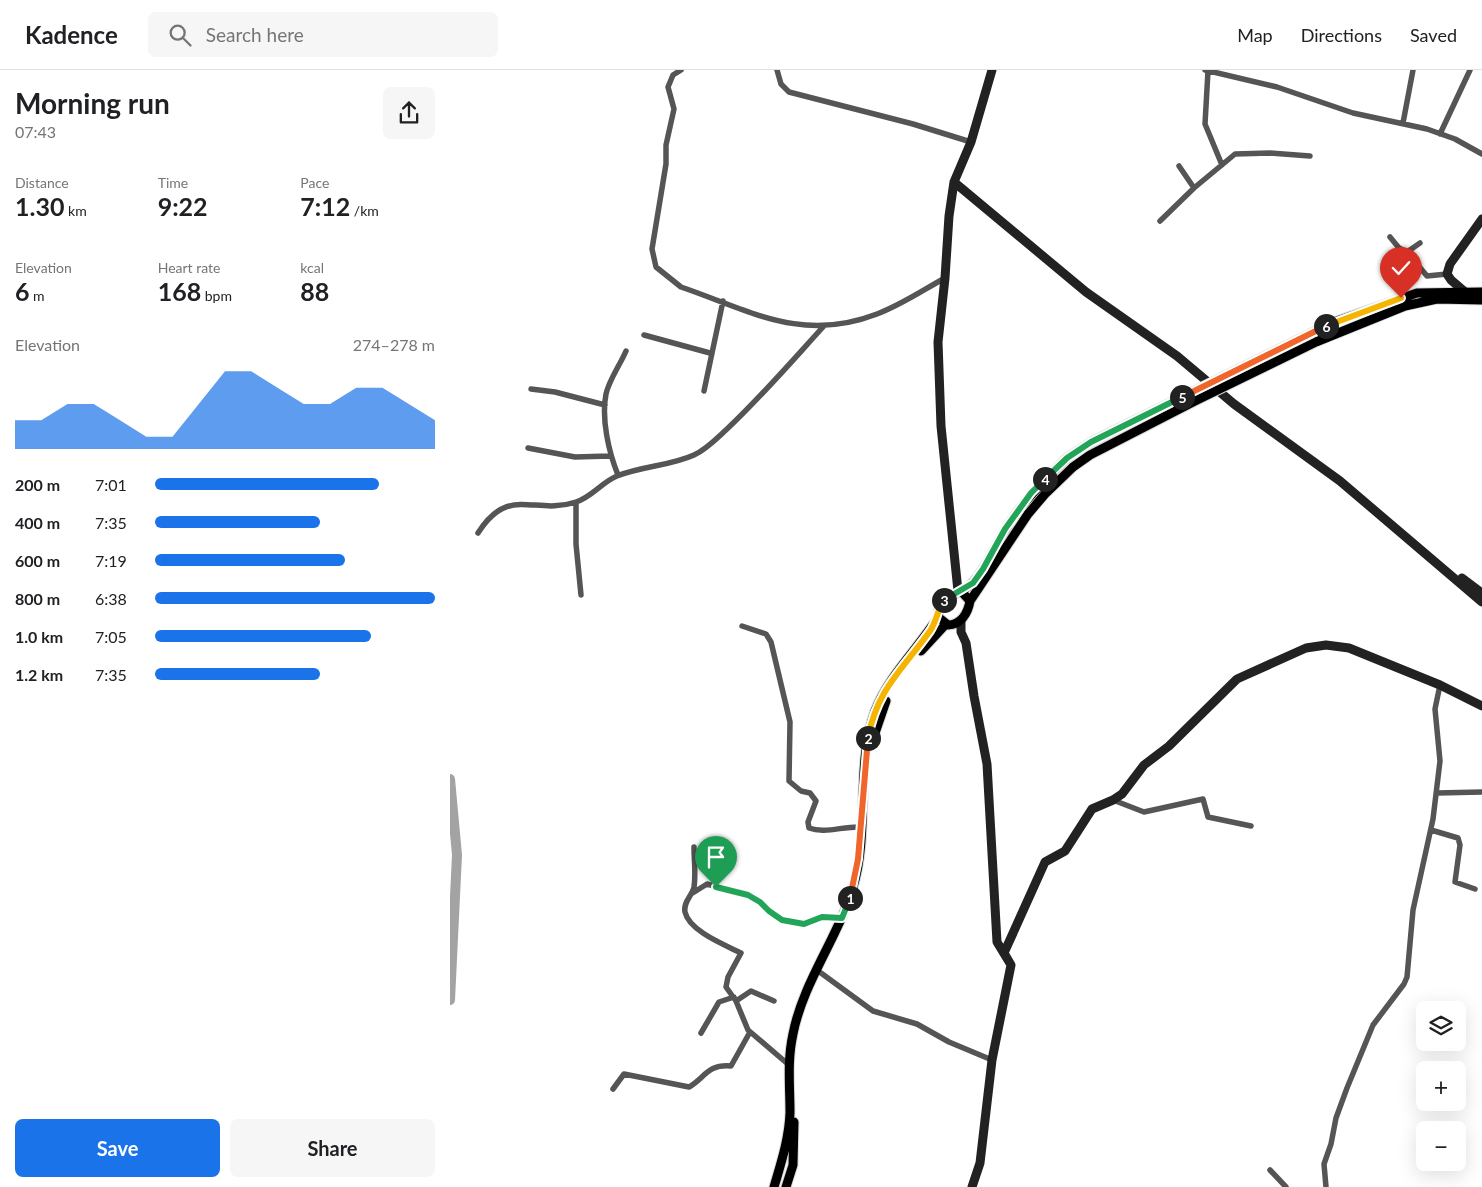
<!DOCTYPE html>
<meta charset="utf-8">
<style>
body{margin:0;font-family:Lato,sans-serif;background:#f6f6f6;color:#202124;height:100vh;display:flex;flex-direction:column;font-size:19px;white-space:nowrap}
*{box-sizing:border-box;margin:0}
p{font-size:16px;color:#757577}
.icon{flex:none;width:28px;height:28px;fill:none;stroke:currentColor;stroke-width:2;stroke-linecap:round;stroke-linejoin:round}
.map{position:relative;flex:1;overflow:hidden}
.sheet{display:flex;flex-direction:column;background:#fff;width:450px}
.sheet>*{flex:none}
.tools{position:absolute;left:966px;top:931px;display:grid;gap:10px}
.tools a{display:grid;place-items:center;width:50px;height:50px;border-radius:8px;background:#fff;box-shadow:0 5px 20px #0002;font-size:25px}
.pin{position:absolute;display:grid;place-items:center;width:42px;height:42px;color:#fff;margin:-51px -21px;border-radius:50% 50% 50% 0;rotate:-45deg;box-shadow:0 0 5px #0007}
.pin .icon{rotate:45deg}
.km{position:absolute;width:25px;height:25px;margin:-12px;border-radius:50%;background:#222;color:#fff;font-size:14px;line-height:25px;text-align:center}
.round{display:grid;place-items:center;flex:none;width:52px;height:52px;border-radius:8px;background:#f6f6f6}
.headline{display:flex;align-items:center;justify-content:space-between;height:85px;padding:0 15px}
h1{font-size:28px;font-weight:700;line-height:38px}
.metrics{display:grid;grid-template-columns:repeat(3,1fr);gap:8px;height:85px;padding:5px 15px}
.metrics div{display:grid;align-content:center}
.metrics b{font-size:25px;font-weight:700}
.metrics small{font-size:14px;font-weight:400}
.metrics p{font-size:14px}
.chart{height:140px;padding:10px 15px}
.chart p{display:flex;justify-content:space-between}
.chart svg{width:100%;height:90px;margin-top:5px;fill:#1a73e8;opacity:.7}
.cta{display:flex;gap:10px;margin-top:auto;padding:10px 15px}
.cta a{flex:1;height:58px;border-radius:8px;background:#1a73e8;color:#fff;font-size:20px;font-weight:700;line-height:58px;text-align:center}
.cta a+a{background:#f6f6f6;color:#202124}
ul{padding:0 15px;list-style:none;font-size:16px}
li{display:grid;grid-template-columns:80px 60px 1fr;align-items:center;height:38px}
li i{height:12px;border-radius:6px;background:#1a73e8}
header{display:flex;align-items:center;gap:30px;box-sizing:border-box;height:70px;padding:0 25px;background:#fff;border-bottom:1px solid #e0e0e0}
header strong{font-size:24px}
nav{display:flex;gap:28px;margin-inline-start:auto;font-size:18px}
.search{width:350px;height:45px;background:#f6f6f6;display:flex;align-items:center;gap:12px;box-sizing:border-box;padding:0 18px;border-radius:8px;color:#757577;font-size:19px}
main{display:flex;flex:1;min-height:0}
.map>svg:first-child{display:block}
</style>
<header>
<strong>Kadence</strong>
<div class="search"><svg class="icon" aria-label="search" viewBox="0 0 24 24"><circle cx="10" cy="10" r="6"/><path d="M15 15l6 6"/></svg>Search here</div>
<nav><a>Map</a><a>Directions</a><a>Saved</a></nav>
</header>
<main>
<section class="sheet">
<div class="headline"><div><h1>Morning run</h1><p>07:43</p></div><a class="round"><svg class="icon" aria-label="share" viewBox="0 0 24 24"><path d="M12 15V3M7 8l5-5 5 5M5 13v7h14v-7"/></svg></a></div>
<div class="metrics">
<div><p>Distance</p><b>1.30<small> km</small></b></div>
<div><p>Time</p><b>9:22</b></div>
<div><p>Pace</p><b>7:12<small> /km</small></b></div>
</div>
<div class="metrics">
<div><p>Elevation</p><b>6<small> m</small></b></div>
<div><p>Heart rate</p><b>168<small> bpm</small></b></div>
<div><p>kcal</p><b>88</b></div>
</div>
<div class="chart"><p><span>Elevation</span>274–278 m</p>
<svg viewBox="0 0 160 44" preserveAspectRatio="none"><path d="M0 44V30L10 30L20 22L30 22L40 30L50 38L60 38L70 22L80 6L90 6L100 14L110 22L120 22L130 14L140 14L150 22L160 30V44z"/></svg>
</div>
<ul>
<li><b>200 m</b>7:01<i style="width:80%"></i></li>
<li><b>400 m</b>7:35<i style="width:59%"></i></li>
<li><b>600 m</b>7:19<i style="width:68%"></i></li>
<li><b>800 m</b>6:38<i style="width:100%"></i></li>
<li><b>1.0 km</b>7:05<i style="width:77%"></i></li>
<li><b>1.2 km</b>7:35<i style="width:59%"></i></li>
</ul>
<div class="cta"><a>Save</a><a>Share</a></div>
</section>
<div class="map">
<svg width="1032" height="1117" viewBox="0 0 1032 1117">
<rect width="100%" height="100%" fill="#fff"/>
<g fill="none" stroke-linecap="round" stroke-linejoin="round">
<path stroke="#a3a3a3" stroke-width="10" d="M0,709L7,785L0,930"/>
<defs>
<path id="primary" d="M862,263L884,252L967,223L1032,222
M866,272L955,236L987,229L1032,230
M511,521L520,531C518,543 511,555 498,555L488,547C488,522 511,527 523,512C538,496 545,475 557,457C575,429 594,411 617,388
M520,531L578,444L595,424L623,397
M471,581L496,554
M425,663L436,631
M324,1117C331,1093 339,1069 340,1043C340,1016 337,991 343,964C353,912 388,868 403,817C420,763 405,694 425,641C439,605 468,579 488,547
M336,1117L343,1095L344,1052"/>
</defs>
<use href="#primary" stroke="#dbdbdb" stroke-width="11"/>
<path stroke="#555" stroke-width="5.5" d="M231,0L223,5L218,17L224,39L216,75V94L202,179L206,197L231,217C301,241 352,273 427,244C451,235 473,220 495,208
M327,0L331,14L339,22L463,54L521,72
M755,0L827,17L903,43L977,59L1005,69L1032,84
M758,1L755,54L772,95
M953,53L963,0
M990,64L1020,0
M729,96L744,118
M710,151L744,118L785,84L820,83L860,86
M940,167L949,178L957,182L977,206L997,204
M957,182L970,173
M194,265L260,283
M81,319L105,322L155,335
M254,321L273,231
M78,378L125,387L160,386
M168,405C159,383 151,349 156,324C159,310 170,295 176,281
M126,432V474L131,525
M28,463C59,414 84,446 126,432C142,427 152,412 167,406C192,396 220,396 244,385C257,379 267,368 277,359C311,327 342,291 373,257
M292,556L316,564L321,572L340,652L339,711L351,721L360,723L366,731L358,752L359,758C375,764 393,756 411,757
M987,723L1032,722
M663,730L694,742L753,729L758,747L801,756
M981,760L1008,768L1010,775L1005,812L1025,819
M244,777C244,790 246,804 244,817C242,826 233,832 235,842C239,861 275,875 291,883L278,907L276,917L286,931L298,960L339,995
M241,824L257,814L298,825L310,832L319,841L332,850L353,854L372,847L392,848
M371,903L423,941L467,954L499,972L542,990
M286,931L301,921L324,931
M251,963L269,932L284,927
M163,1019L174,1004L239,1017C255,1008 257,994 281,996L300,962
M820,1100L836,1117
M876,1117L874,1094L881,1074L886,1048L897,1018L923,955L954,914L957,907L963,840L983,749L990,691L985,639L990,615"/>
<path stroke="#222" stroke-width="9" d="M504,112L636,222L727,286L784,334L890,411L1032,532
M1012,227L1015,222L1001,210L997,204L1000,194L1032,149
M1012,508L1032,523
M508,521L491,356L488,272L495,208L499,146L504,112L521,72L542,0
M511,550V562L516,573L524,626L537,694L547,872L561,895L542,990L530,1093L522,1117
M561,895L554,883L595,792L615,781L642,739L663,730L672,724L694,695L719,676L787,609L856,578L876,575L899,578L990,615L1032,636"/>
<use href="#primary" stroke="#000" stroke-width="9"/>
<defs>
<path id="primary-bridge" d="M617,388L641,372L862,263
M623,397L640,385L745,331L866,272"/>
</defs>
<use href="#primary-bridge" stroke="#dbdbdb" stroke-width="11" stroke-linecap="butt"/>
<use href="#primary-bridge" stroke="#000" stroke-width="9"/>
</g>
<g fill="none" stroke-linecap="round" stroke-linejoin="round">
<defs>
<path id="split-1" d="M266,817L298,825L310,832L319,841L332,850L354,854L372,847L392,848L400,828"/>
<path id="split-2" d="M400,828L408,789L418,668"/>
<path id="split-3" d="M418,668C427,619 453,599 480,561C487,551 487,540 494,530"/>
<path id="split-4" d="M494,530L523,513L533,499L555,459L581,423L595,409"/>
<path id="split-5" d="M595,409L617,388L641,372L732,327"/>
<path id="split-6" d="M732,327L876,256"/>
<path id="split-7" d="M876,256L951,228"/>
</defs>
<use href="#split-1" stroke="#fff" stroke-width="10"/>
<use href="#split-2" stroke="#fff" stroke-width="10"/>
<use href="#split-3" stroke="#fff" stroke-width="10"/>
<use href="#split-4" stroke="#fff" stroke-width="10"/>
<use href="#split-5" stroke="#fff" stroke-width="10"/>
<use href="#split-6" stroke="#fff" stroke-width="10"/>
<use href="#split-7" stroke="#fff" stroke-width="10"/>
<use href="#split-1" stroke="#22a559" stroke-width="6"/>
<use href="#split-2" stroke="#f0652b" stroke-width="6"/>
<use href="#split-3" stroke="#f5b400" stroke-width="6"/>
<use href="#split-4" stroke="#22a559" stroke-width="6"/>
<use href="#split-5" stroke="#22a559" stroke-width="6"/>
<use href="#split-6" stroke="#f0652b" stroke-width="6"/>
<use href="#split-7" stroke="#f5b400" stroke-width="6"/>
</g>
</svg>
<div class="tools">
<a><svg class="icon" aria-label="layers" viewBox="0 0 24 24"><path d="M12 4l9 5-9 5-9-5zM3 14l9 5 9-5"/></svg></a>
<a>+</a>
<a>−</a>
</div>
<div class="pin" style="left:266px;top:817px;background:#1e9e55"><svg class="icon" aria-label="arrive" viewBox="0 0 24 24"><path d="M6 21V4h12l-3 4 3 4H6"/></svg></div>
<div class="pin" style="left:951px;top:228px;background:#d93025"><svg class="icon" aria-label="check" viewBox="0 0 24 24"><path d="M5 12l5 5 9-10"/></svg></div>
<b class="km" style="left:400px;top:828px">1</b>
<b class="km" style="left:418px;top:668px">2</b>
<b class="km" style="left:494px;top:530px">3</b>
<b class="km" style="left:595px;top:409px">4</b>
<b class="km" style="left:732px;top:327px">5</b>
<b class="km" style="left:876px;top:256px">6</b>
</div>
</main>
